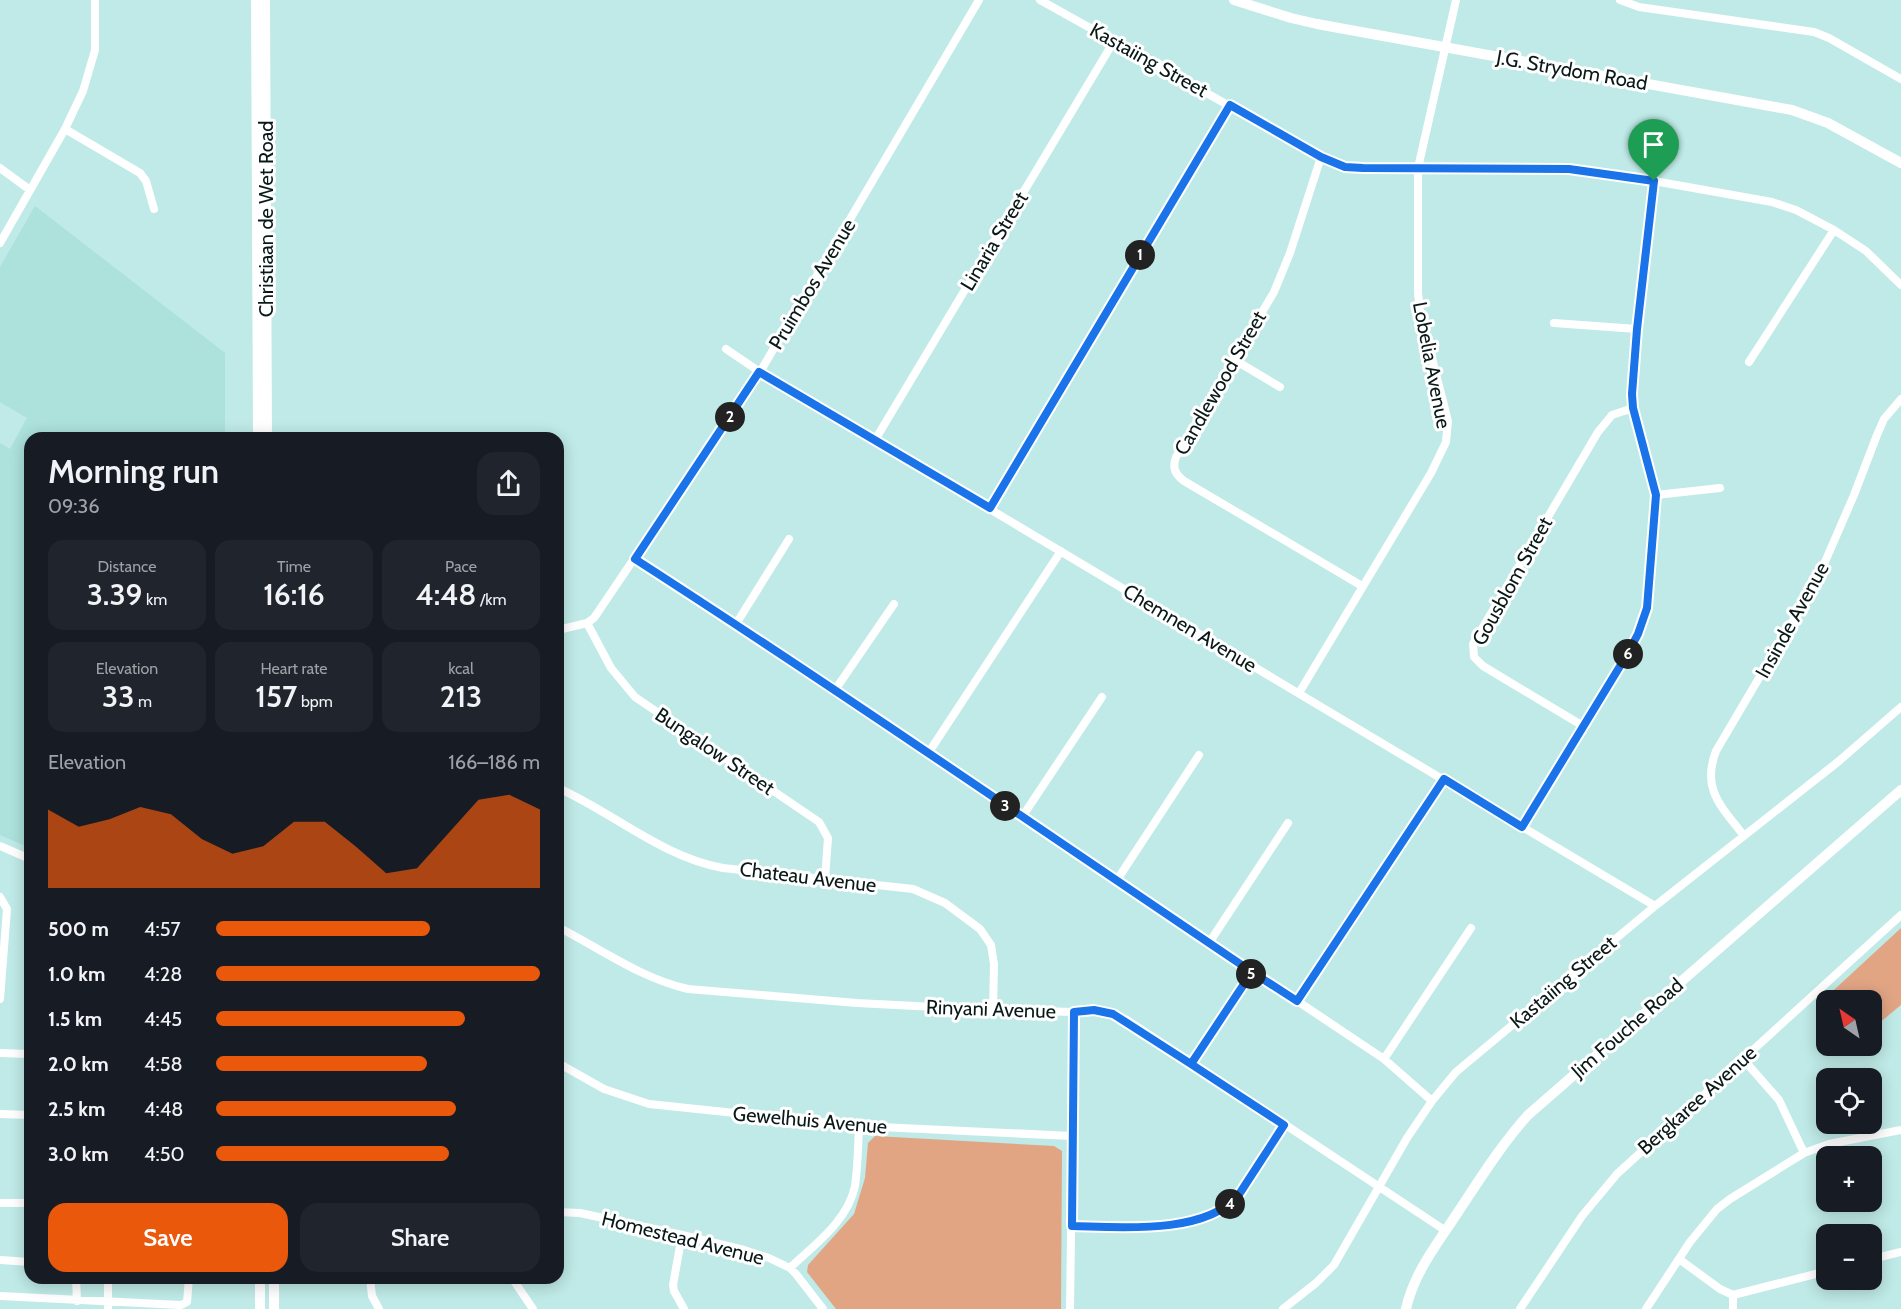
<!DOCTYPE html>
<meta charset="utf-8">
<style>
body{margin:0;font-family:Cabin,sans-serif;background:#20242c;color:#f1f3f6;height:100vh;display:flex;flex-direction:column;font-size:22px;white-space:nowrap}
*{box-sizing:border-box;margin:0}
p{font-size:20px;color:#9ea1a6}
.icon{flex:none;width:33px;height:33px;fill:none;stroke:currentColor;stroke-width:2;stroke-linecap:round;stroke-linejoin:round}
.map{position:relative;flex:1;overflow:hidden}
.panel{position:absolute;left:24px;top:432px;width:540px;height:852px;display:flex;flex-direction:column;background:#171b24;border-radius:18px;box-shadow:0 3px 15px #0003}
.panel>*{flex:none}
.needle{width:39px;rotate:326deg}
.tools{position:absolute;left:1816px;top:990px;display:grid;gap:12px}
.tools a{display:grid;place-items:center;width:66px;height:66px;border-radius:12px;background:#171b24;box-shadow:0 3px 15px #0003;font-size:30px}
.pin{position:absolute;display:grid;place-items:center;width:51px;height:51px;color:#fff;margin:-62px -26px;border-radius:50% 50% 50% 0;rotate:-45deg;box-shadow:0 0 6px #0007}
.pin .icon{rotate:45deg}
.km{position:absolute;width:30px;height:30px;margin:-15px;border-radius:50%;background:#222;color:#fff;font-size:16px;line-height:30px;text-align:center}
.round{display:grid;place-items:center;flex:none;width:63px;height:63px;border-radius:18px;background:#20242c}
.overview{display:flex;align-items:center;justify-content:space-between;height:102px;padding:0 24px}
h1{font-size:33px;font-weight:600;line-height:45px}
.stats{display:grid;grid-template-columns:repeat(3,1fr);gap:9px;height:102px;padding:6px 24px}
.stats div{display:grid;align-content:center;border-radius:15px;background:#20242c;text-align:center}
.stats b{font-size:30px;font-weight:600}
.stats small{font-size:16px;font-weight:400}
.stats p{font-size:16px}
.chart{height:168px;padding:12px 24px}
.chart p{display:flex;justify-content:space-between}
.chart svg{width:100%;height:108px;margin-top:6px;fill:#ea580c;opacity:.7}
.cta{display:flex;gap:12px;margin-top:auto;padding:12px 24px}
.cta a{flex:1;height:69px;border-radius:18px;background:#ea580c;color:#fff;font-size:24px;font-weight:600;line-height:69px;text-align:center}
.cta a+a{background:#20242c;color:#f1f3f6}
ul{padding:0 24px;list-style:none;font-size:20px}
li{display:grid;grid-template-columns:96px 72px 1fr;align-items:center;height:45px}
li i{height:15px;border-radius:8px;background:#ea580c}
.map>svg:first-child{display:block}
</style>
<div class="map">
<svg width="1901" height="1309" viewBox="0 0 1901 1309">
<rect width="100%" height="100%" fill="#bfeae7"/>
<path fill="#ace1dc" d="M35,206L225,353V438H30V848L0,835V443L10,449L27,418L0,402V267Z"/>
<path fill="#e1a584" d="M1901,928V1005L1872,1029V1000H1827V1005L1823,1000Z
M875,1136L1054,1146L1062,1151L1061,1309H836L807,1272L808,1265L854,1214L865,1178L868,1143Z"/>
<g fill="none" stroke-linecap="round" stroke-linejoin="round">
<path stroke="#fff" stroke-width="8" d="M1040,0L1321,157L1345,167L1363,168L1569,169L1654,181L1772,202L1796,210L1834,230L1866,251L1901,285
M1620,0L1639,7L1814,32L1829,38L1901,79
M65,129L140,173L146,181L154,209
M1321,157L1290,253L1274,292L1176,457C1172,468 1175,474 1184,481L1362,586
M0,168L30,190
M0,243L65,129L83,91L95,50V0
M1554,323L1637,329
M726,349L760,372L1655,906
M1233,359L1280,387
M1749,362L1834,230
M875,440L1114,41
M1656,495L1720,488
M990,508L1230,105
M635,559L929,752L1022,817L1384,1059L1432,1101
M587,623L611,668L635,697L819,822L828,838L825,879
M736,624L789,539
M558,630L587,623L594,618L760,372L979,0
M835,690L894,604
M1299,693L1431,473L1446,442L1448,421L1420,311L1418,293V168L1456,0
M1583,726L1483,666L1474,657L1473,644L1598,432L1612,415L1633,408
M929,752L1061,551
M558,788C614,813 662,857 723,868L913,889L945,903L980,929L991,945L994,964L993,1010
M1022,817L1102,697
M1523,827L1628,653L1638,634L1647,608L1656,495L1633,408L1632,394L1637,329L1654,181
M1744,836C1722,807 1701,790 1716,751L1818,578L1854,495L1877,435L1884,419L1901,399
M0,846L30,859
M1117,880L1199,755
M0,897L7,909L0,999
M558,927C601,949 640,978 688,989L857,1003L993,1010L1074,1012L1094,1010L1113,1014L1127,1020L1446,1231
M1209,943L1288,823
M1297,1001L1444,779
M0,1053L29,1054
M1384,1059L1471,928
M1743,1059L1779,1100L1804,1153
M558,1063L604,1089L649,1104L859,1126L1072,1136
M1191,1064L1252,972
M0,1114L30,1115
M0,1203H30
M558,1212L580,1213L682,1235L744,1250L769,1258L790,1268L796,1274L823,1309
M1072,1226C1119,1226 1204,1235 1238,1195L1284,1125
M682,1235L673,1285L674,1291L684,1309
M1679,1259L1720,1289L1733,1295L1827,1271
M1872,1259L1901,1252
M0,1260L30,1262
M790,1268C814,1245 848,1221 855,1186C858,1166 858,1146 859,1126
M76,1278L77,1301
M370,1278L372,1296L379,1309
M512,1278L533,1309
M0,1296L181,1305L187,1302L189,1278
M108,1309V1278
M1070,1309L1074,1012
M1283,1309L1316,1283L1334,1265L1407,1138L1432,1101L1456,1072L1655,906L1839,761L1901,707
M1520,1309L1582,1216L1617,1174L1901,915
M1646,1309L1690,1242L1717,1209L1730,1199L1804,1153L1829,1144L1901,1130
M1733,1309V1295"/>
<path stroke="#fff" stroke-width="10" d="M256,0L258,438
M265,0L267,438
M1234,0L1291,18L1317,24L1792,110L1828,123L1901,163
M260,1278V1309
M274,1278V1309
M1406,1309C1414,1272 1438,1243 1458,1212C1480,1179 1501,1145 1528,1115L1901,790"/>
</g>
<g fill="none" stroke-linecap="round" stroke-linejoin="round">
<defs>
<path id="route" d="M1654,181L1569,169L1363,168L1345,167L1321,157L1230,105L990,508L759,372L635,559C843,693 1047,834 1252,972L1191,1064L1284,1125L1238,1196C1203,1235 1120,1227 1072,1226L1074,1012L1094,1010L1113,1014L1191,1064L1252,972L1297,1001L1444,779L1522,827L1628,653L1638,634L1647,608L1656,495L1633,408L1632,394L1637,329L1654,181"/>
</defs>
<use href="#route" stroke="#fff" stroke-width="12"/>
<use href="#route" stroke="#1a73e8" stroke-width="8"/>
</g>
<g text-anchor="middle" stroke-width="6" stroke-linejoin="round" paint-order="stroke">
<g font-size="20" fill="#091918" stroke="#fff">
<text transform="translate(1149 60) rotate(29)" y="7">Kastaiing Street</text>
<text transform="translate(1572 70) rotate(10)" y="7">J.G. Strydom Road</text>
<text transform="translate(266 219) rotate(-90)" y="7">Christiaan de Wet Road</text>
<text transform="translate(994 241) rotate(-59)" y="7">Linaria Street</text>
<text transform="translate(812 284) rotate(-59)" y="7">Pruimbos Avenue</text>
<text transform="translate(1432 365) rotate(79)" y="7">Lobelia Avenue</text>
<text transform="translate(1220 383) rotate(-60)" y="7">Candlewood Street</text>
<text transform="translate(1512 581) rotate(-61)" y="7">Gousblom Street</text>
<text transform="translate(1792 620) rotate(-61)" y="7">Insinde Avenue</text>
<text transform="translate(1190 628) rotate(31)" y="7">Chemnen Avenue</text>
<text transform="translate(715 751) rotate(34)" y="7">Bungalow Street</text>
<text transform="translate(808 877) rotate(7)" y="7">Chateau Avenue</text>
<text transform="translate(1563 982) rotate(-40)" y="7">Kastaiing Street</text>
<text transform="translate(991 1009) rotate(2)" y="7">Rinyani Avenue</text>
<text transform="translate(1627 1028) rotate(-41)" y="7">Jim Fouche Road</text>
<text transform="translate(1697 1100) rotate(-42)" y="7">Bergkaree Avenue</text>
<text transform="translate(810 1120) rotate(5)" y="7">Gewelhuis Avenue</text>
<text transform="translate(683 1238) rotate(14)" y="7">Homestead Avenue</text>
</g>
</g>
</svg>
<div class="tools">
<a><svg class="needle" viewBox="-14 -14 28 28"><path d="M0-13l5 13h-10z" fill="#e53935"/><path d="M0 13l5-13h-10z" fill="#9ea1a6"/></svg></a>
<a><svg class="icon" aria-label="locate" viewBox="0 0 24 24"><circle cx="12" cy="12" r="6"/><path d="M12 2v4M12 18v4M2 12h4M18 12h4"/></svg></a>
<a>+</a>
<a>−</a>
</div>
<div class="pin" style="left:1654px;top:181px;background:#1e9e55"><svg class="icon" aria-label="arrive" viewBox="0 0 24 24"><path d="M6 21V4h12l-3 4 3 4H6"/></svg></div>
<b class="km" style="left:1140px;top:255px">1</b>
<b class="km" style="left:730px;top:417px">2</b>
<b class="km" style="left:1005px;top:806px">3</b>
<b class="km" style="left:1230px;top:1204px">4</b>
<b class="km" style="left:1251px;top:974px">5</b>
<b class="km" style="left:1628px;top:654px">6</b>
<section class="panel">
<div class="overview"><div><h1>Morning run</h1><p>09:36</p></div><a class="round"><svg class="icon" aria-label="share" viewBox="0 0 24 24"><path d="M12 15V3M7 8l5-5 5 5M5 13v7h14v-7"/></svg></a></div>
<div class="stats">
<div><p>Distance</p><b>3.39<small> km</small></b></div>
<div><p>Time</p><b>16:16</b></div>
<div><p>Pace</p><b>4:48<small> /km</small></b></div>
</div>
<div class="stats">
<div><p>Elevation</p><b>33<small> m</small></b></div>
<div><p>Heart rate</p><b>157<small> bpm</small></b></div>
<div><p>kcal</p><b>213</b></div>
</div>
<div class="chart"><p><span>Elevation</span>166–186 m</p>
<svg viewBox="0 0 160 44" preserveAspectRatio="none"><path d="M0 44V12L10 19L20 16L30 11L40 14L50 24L60 30L70 27L80 17L90 17L100 27L110 38L120 36L130 22L140 8L150 6L160 12V44z"/></svg>
</div>
<ul>
<li><b>500 m</b>4:57<i style="width:66%"></i></li>
<li><b>1.0 km</b>4:28<i style="width:100%"></i></li>
<li><b>1.5 km</b>4:45<i style="width:77%"></i></li>
<li><b>2.0 km</b>4:58<i style="width:65%"></i></li>
<li><b>2.5 km</b>4:48<i style="width:74%"></i></li>
<li><b>3.0 km</b>4:50<i style="width:72%"></i></li>
</ul>
<div class="cta"><a>Save</a><a>Share</a></div>
</section>
</div>
